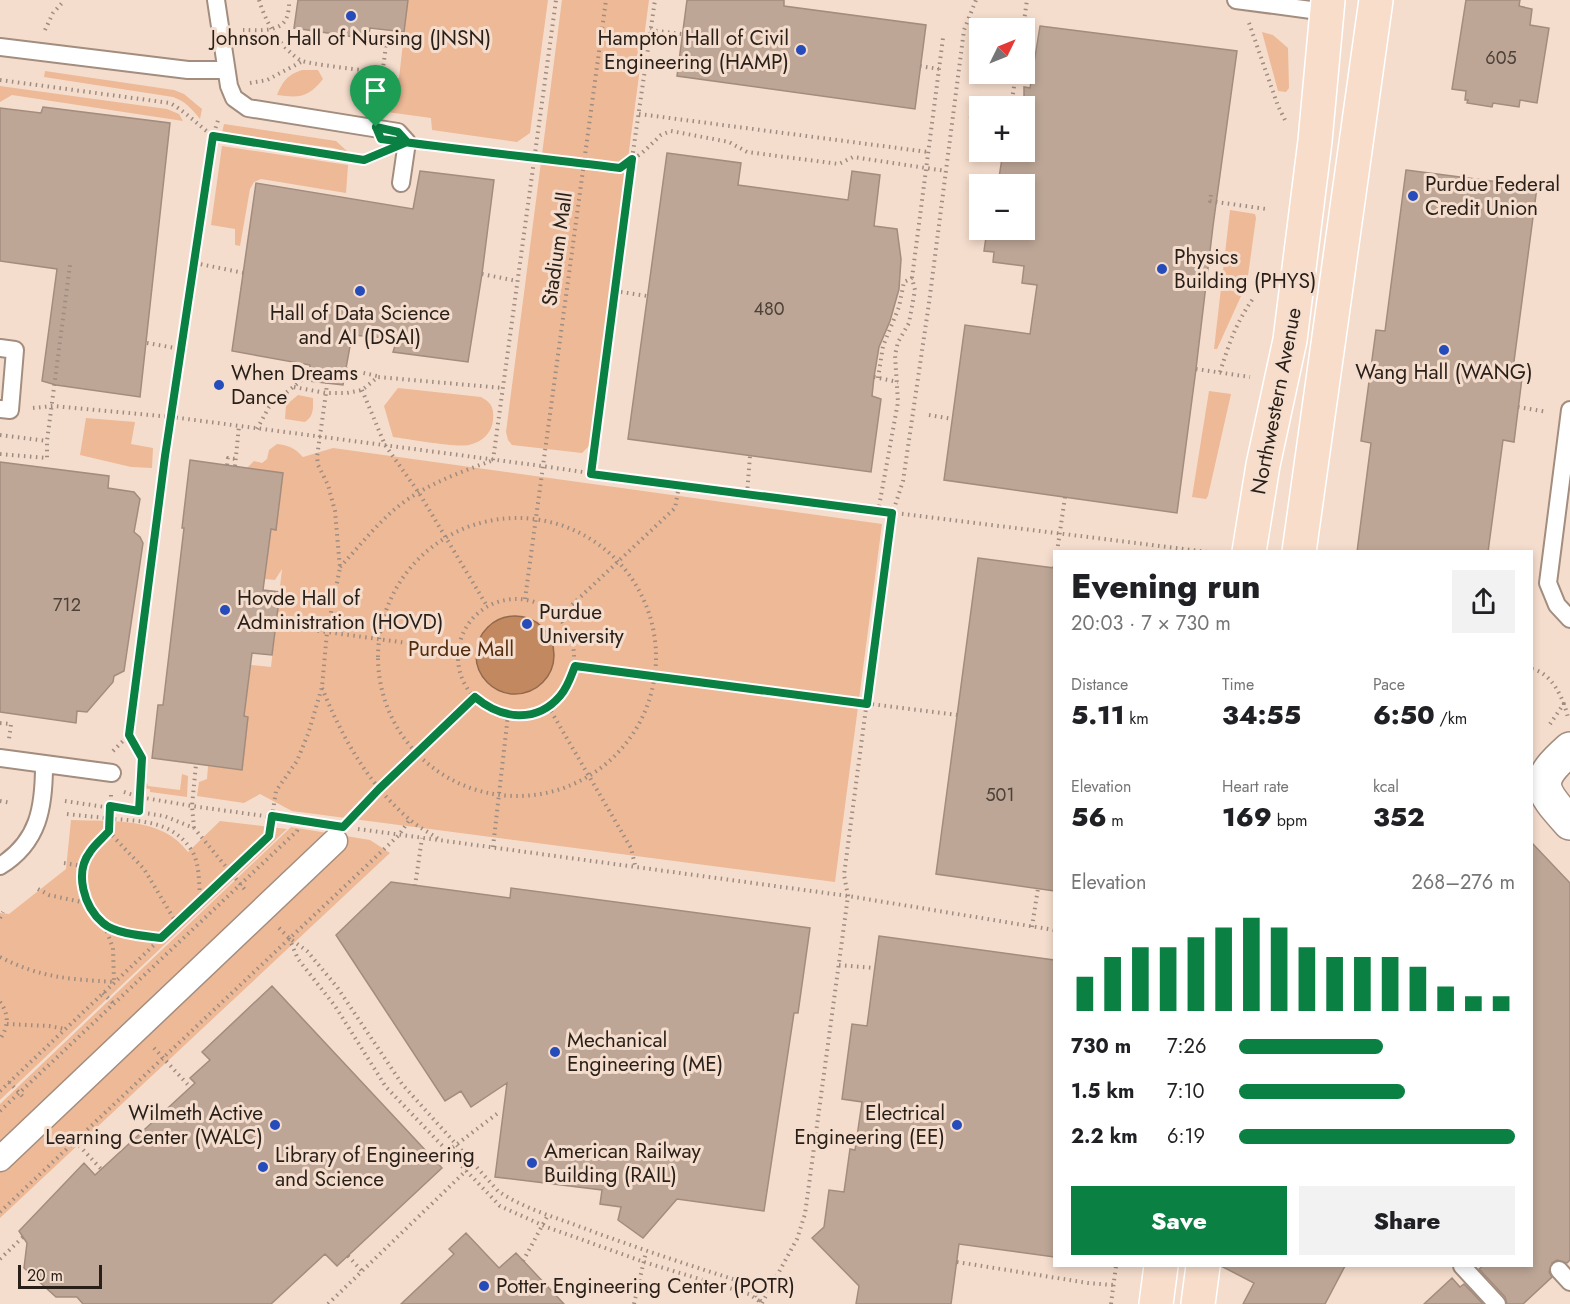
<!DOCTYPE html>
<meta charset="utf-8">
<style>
body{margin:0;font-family:Jost,sans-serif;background:#f2f2f2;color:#202124;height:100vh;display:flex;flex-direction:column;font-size:22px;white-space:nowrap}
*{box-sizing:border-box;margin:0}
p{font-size:20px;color:#757577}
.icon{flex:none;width:33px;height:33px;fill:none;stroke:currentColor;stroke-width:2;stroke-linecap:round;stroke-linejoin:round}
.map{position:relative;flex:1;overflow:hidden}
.details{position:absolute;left:1053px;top:550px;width:480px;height:717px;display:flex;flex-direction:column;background:#fff;border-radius:0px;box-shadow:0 3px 9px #0003}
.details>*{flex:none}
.needle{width:39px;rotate:47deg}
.controls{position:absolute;left:969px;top:18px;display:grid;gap:12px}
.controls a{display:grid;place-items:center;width:66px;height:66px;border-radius:0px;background:#fff;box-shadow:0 3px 9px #0003;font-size:30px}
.scale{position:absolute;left:18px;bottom:15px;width:84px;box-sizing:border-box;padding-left:6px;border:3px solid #281f19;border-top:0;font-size:16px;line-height:21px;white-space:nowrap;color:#281f19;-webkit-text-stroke:4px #f5ddcd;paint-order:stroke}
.pin{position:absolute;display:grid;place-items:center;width:51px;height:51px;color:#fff;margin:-62px -26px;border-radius:50% 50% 50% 0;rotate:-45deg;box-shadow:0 0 6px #0007}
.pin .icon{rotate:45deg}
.round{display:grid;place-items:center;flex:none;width:63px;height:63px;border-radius:0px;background:#f2f2f2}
.overview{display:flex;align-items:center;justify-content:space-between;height:102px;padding:0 18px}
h1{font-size:33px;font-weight:800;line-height:45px}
.figures{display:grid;grid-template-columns:repeat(3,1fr);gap:9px;height:102px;padding:6px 18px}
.figures div{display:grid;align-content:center}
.figures b{font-size:26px;font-weight:800}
.figures small{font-size:16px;font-weight:400}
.figures p{font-size:16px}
.chart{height:168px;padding:12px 18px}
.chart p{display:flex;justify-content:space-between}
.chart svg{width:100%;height:108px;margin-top:6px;stroke:#0b8043;stroke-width:6}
.button{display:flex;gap:12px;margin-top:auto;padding:12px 18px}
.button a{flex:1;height:69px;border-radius:0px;background:#0b8043;color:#fff;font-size:24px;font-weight:800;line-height:69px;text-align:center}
.button a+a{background:#f2f2f2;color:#202124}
ul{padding:0 18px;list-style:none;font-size:20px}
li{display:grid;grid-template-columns:96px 72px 1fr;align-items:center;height:45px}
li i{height:15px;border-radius:8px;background:#0b8043}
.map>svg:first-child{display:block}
</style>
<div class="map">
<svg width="1570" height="1304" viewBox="0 0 1570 1304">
<rect width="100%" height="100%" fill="#f5ddcd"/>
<path fill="#edb997" d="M408,0H548L530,133L517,142L432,130L431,118L387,112L391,77L399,78Z
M562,0H649L590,445L582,453L512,445L508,440L506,432Z
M1262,32L1273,35L1288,48L1289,88L1286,92L1278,91Z
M302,70H318L323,79C308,98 299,98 277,95C283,81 287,75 302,70Z
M45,71L174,90L184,94L202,109L200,119C192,109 185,101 173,97L44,77Z
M0,86L167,109L179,114L183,121L12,95L0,102Z
M224,124L336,141L348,152L333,148L222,133Z
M222,146L348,165L346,193L261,179L254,182L250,189L240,246L235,245V229L211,225Z
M1230,210L1255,214L1256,218L1247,283L1217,349H1214Z
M398,388L481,397C492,403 494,408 493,420C492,433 482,442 469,445C458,448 408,439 393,437L384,406Z
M1209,391L1231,394L1208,496L1206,499L1192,497Z
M298,395L313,398C313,409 314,416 305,422L285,419L286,405Z
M86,418L135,422L131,444L153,448L152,468L131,467L80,455Z
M277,444C288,445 295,448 303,457L333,448L882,524L835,882L292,811L260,794L244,803L197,796L199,782L207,779L208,766L242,770L248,717L244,716L251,665L271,667L282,569L275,580L265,579L271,529H276L283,473L247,468L254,461L262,463L267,459L269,450Z
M182,774L188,776L187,797L150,792V789L143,788L141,786L147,783L148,786L180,790Z
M71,820C112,822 161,816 188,852L220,821L287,829L0,1100V913L9,914L66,869Z
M291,827L370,840L390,853L0,1218V1104Z"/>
<path fill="#c28961" stroke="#94694b" stroke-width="1.5" d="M476 655a39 39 0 1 1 78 0a39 39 0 1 1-78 0Z"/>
<path fill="#bda696" stroke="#a38c7d" stroke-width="1.5" d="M298,0H408L404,32L370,28L368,39L294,28Z
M687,0H784V6L926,25L915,109L677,76Z
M1466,0H1520L1519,6L1532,9L1530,25L1549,28L1537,103L1520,100L1519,107L1493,103L1492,107L1467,103L1468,100H1465L1466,91L1452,89Z
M1040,26L1237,51L1213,226L1196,369L1177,513L944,480L965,325L1030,334L1037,285L1022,283L1024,266L993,262L994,252L984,251L987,230H1024V184H998L1003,152H1024V87L1030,88Z
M43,107L170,123L140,397L56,385L42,381L57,269L0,261V108L41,113Z
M667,153L741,163L738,185L848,200L852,171L880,175L874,226L897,229L901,259L899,289L890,321L879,347L874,377L872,396L881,399L871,472L628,439Z
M1406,170L1537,187L1513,369L1523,370L1514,442L1503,440L1488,552H1357L1371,443L1361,441L1376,330L1385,331Z
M420,171L494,180L482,274L468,362L393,352L397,339L352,335L343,385L309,381L310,365L232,351L256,183L413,209Z
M190,460L283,473L276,530L271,529L263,590L280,592L272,655L252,653L244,716L248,717L242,770L152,758L158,705H163L184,528H182Z
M0,462L109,476L108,488L134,492L140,499L134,532L140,537L143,543L124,671L114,676L113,682L87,712L77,711L76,723L0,712Z
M978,558L1054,568V891L936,874Z
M1532,843L1570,883V1260L1567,1263L1557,1260L1552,1263L1549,1272L1552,1277L1523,1304H1507L1505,1297L1479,1269L1483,1266H1532Z
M391,882L510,898L511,888L810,928L798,1013H794L764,1211L677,1199L643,1238L618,1220L621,1207L600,1204L602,1190L495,1177L507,1083L471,1107L461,1091L445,1101L336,935Z
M879,936L1054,960V1257L959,1244L951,1304H856L859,1286L812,1238L824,1227L829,1190L844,1192L850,1149L855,1150L862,1102L842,1099L852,1024L867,1026Z
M272,986L442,1168L337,1266L325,1254L271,1304H83L77,1297H56L24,1268L27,1243L19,1231L84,1163L95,1175L195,1083L190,1078L210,1060L202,1052Z
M466,1233L499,1268L516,1253L564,1304H401L454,1254L449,1249Z
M1221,1266H1345L1325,1304H1243L1254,1283Z
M1452,1278L1460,1287L1464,1284L1483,1304H1424Z"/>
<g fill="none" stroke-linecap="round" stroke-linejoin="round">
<defs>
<path id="service" d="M216,0L229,86L234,98L248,108L398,132L407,142L401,183
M1236,0L1326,12
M0,47L188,70H226
M0,348L15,350L10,410L0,409
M1570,410L1548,583L1557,605L1570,619
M0,758L112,773
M0,866C39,842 44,807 44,765
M1462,1266L1497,1304
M1559,1270L1570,1282"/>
<path id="pedestrian" d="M0,1159L335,841"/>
<path id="minor" d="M1570,749C1534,781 1538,788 1570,823"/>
<path id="primary" d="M1249,552L1263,465L1290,340L1315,141L1328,0
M1299,552L1376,0
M1156,1304L1161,1266
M1198,1304L1203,1266"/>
</defs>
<use href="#service" stroke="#a38d7e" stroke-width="20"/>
<use href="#pedestrian" stroke="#a38d7e" stroke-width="27"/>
<use href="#minor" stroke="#a38d7e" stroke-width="36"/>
<use href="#primary" stroke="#fff" stroke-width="36"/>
<path stroke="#9e8c80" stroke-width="4" stroke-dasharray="1.5 4.5" stroke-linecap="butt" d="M259,0C266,23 279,46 300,60C306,64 369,71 382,72
M1249,23L1278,106L1285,120
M1023,28L1027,0
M45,30L53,13L62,3
M243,30C256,30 279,33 286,19C288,15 289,8 289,4
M650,30L682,34
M920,66L939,69
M0,80L170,103C186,112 198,125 213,136L354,160H364L381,153
M250,83L267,80L301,62
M1011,106L1016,74
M378,107L388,30
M639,114L928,152
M969,116L980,117
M427,145L620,168L642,153L661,135L671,131L729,142L747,152L839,164L853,157L946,171
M1211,195L1210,201L1266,209
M195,263L244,273
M482,274L517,281
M615,291L647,296
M147,343L181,349
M346,369L377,376
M1196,369L1250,377
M1220,372C1230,341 1236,323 1254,297
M874,377L898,382
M878,378L883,346L899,307L904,282L912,278
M294,387L326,393L327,383
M362,390L385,445L419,493L487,606
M1518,407L1547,412
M33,408L53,406L172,417L542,466L679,486L1208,552
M929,415L952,419
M257,429L269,407L310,373
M0,435L47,441
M0,454L47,458V441L70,265
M493,460L556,0
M227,465L228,458L236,459
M235,466L239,426
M592,474L632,159L655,0
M747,494L750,456
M878,512L898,402L895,355L898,342L909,323L915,290L912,278L943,38
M378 657a139 139 0 1 1 278 0a139 139 0 1 1-278 0Z
M1057,552L1065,497
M1150,552L1151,546
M340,567C358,548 375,526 395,509C422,486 458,473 491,461
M1054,568V566
M458 657a58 58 0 1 1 116 0a58 58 0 1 1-116 0Z
M525,599L606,0
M559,617L675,508L679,486
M276,625L458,650
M575,666L957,715
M1532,669C1552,673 1564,699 1568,718
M322,688C342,737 368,784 409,819C418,827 430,833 440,840
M548,706L631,848L635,865
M0,723L11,724L9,739
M1550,724L1565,702
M129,735L142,758L139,811
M113,751L129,735L165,455L213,136L219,117
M124,792L139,797L192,806L315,823
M111,795L109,832L144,869L177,924
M0,801L11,803
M65,801L164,816L194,828L246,891
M67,814C83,816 98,817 114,819C144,821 174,822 192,851C200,864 199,885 200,901
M349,821L475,697
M194,828L192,806L196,764
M358,829L848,896L1054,930
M493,847L508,715
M64,863L83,866
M415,886L422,838
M38,889L49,895L86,903
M0,918L3,912
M104,924L137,936L160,938
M1032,927L1038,888
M279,928L289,938L307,951L337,987L402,1084L498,1191C521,1207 551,1216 578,1226C631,1246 685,1264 739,1281L750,1288L763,1304
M289,938L298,959L335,1006L386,1087L500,1206L544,1226L644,1262L749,1294L759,1301
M0,957C41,978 69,979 114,982L113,948L104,924L86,903L83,877V866L89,852L109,832
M839,965L874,968
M103,993L115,1005
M0,1002C9,1014 9,1026 0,1039
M7,1024L49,1026L65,1029
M154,1048L190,1087
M9,1082L25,1099
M0,1091L269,836L276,791L297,761L308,734L322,687L327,632L340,568L335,511L328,485L318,465L317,457L326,393H347L362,390L378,377L503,388
M0,1111L297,831L300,820
M75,1141L101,1169
M448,1151L498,1113
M0,1212L399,835L410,819
M348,1256L362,1271
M0,1259L23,1237
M523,1261L548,1215
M957,1262L1088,1283L1113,1285
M762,1303L797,1239L805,1214L848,896L844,875L891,518L903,481L929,303L964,30L976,0
M328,1304L474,1163
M634,1304L646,1252
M1111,1304L1116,1266"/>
<use href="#service" stroke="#fff" stroke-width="16"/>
<use href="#pedestrian" stroke="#fff" stroke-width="24"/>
<use href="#minor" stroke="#fff" stroke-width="33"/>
<use href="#primary" stroke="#f8ddcb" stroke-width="33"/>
</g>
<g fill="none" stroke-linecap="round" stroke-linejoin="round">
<defs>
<path id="route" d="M376,127L398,132L407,142L364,160L213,136L165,456L129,735L142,758L139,811L110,806L109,831C103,838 95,844 90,852C74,873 84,907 103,923C115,934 145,936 161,938L269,836L272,816L343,827L379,789L475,697C501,719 536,724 560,696C568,687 571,676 575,666L867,704L892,513L591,474L632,159L620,168C540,158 461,150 381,139L376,127"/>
</defs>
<use href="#route" stroke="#fff" stroke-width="12"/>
<use href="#route" stroke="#0b8043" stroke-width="8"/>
</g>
<g fill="#264bba" stroke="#f5ddcd" stroke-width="2">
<circle cx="351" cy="16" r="6"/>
<circle cx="801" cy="50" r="6"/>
<circle cx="1413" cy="196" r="6"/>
<circle cx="1162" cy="269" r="6"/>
<circle cx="360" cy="291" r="6"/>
<circle cx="1444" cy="350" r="6"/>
<circle cx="219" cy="385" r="6"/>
<circle cx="225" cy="610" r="6"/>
<circle cx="527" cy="624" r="6"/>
<circle cx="555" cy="1052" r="6"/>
<circle cx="275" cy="1125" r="6"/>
<circle cx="957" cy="1125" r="6"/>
<circle cx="532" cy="1163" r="6"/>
<circle cx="263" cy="1167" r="6"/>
<circle cx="484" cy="1286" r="6"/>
</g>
<g text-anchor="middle" stroke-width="6" stroke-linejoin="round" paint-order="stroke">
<g font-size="18" fill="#4d4138">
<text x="1501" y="64">605</text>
<text x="769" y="315">480</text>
<text x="67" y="611">712</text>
<text x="1000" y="801">501</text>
</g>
<g font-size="21" fill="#281f19" stroke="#f5ddcd" text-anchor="start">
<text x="351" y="45" text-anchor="middle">Johnson Hall of Nursing (JNSN)</text>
<text x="789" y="45" text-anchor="end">Hampton Hall of Civil<tspan x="789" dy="24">Engineering (HAMP)</tspan></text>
<text x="1425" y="191">Purdue Federal<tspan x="1425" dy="24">Credit Union</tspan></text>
<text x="1174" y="264">Physics<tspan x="1174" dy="24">Building (PHYS)</tspan></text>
<text x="360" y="320" text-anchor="middle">Hall of Data Science<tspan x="360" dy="24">and AI (DSAI)</tspan></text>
<text x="1444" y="379" text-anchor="middle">Wang Hall (WANG)</text>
<text x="231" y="380">When Dreams<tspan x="231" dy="24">Dance</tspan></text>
<text x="237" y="605">Hovde Hall of<tspan x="237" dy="24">Administration (HOVD)</tspan></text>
<text x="539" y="619">Purdue<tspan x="539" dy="24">University</tspan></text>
<text x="567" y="1047">Mechanical<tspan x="567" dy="24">Engineering (ME)</tspan></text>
<text x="263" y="1120" text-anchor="end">Wilmeth Active<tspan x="263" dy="24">Learning Center (WALC)</tspan></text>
<text x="945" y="1120" text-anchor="end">Electrical<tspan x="945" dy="24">Engineering (EE)</tspan></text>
<text x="544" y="1158">American Railway<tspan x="544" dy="24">Building (RAIL)</tspan></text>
<text x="275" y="1162">Library of Engineering<tspan x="275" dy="24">and Science</tspan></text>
<text x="496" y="1293">Potter Engineering Center (POTR)</text>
</g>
<g font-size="21" fill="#281f19" stroke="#f5ddcd">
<text transform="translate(557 249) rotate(-82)" y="7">Stadium Mall</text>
<text transform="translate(1276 401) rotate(-79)" y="7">Northwestern Avenue</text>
</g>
<g font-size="21" fill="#532c0d" stroke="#f5ddcd">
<text x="461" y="656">Purdue Mall</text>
</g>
</g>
</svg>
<div class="controls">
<a><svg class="needle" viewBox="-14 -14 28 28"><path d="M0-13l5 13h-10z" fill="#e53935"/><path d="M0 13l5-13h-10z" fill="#757577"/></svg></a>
<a>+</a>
<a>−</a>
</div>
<div class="scale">20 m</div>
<div class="pin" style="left:376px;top:127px;background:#1e9e55"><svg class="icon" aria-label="arrive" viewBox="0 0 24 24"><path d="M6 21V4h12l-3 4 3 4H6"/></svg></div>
<section class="details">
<div class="overview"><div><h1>Evening run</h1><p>20:03 · 7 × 730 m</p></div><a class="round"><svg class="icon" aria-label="share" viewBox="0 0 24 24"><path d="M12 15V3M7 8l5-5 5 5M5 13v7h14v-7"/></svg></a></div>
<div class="figures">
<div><p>Distance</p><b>5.11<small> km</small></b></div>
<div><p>Time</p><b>34:55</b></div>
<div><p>Pace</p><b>6:50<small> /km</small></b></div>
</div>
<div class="figures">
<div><p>Elevation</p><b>56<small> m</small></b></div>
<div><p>Heart rate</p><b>169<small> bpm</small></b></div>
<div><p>kcal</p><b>352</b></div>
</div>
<div class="chart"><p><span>Elevation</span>268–276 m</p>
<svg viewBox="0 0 160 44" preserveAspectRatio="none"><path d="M5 44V30M15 44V22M25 44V18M35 44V18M45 44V14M55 44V10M65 44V6M75 44V10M85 44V18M95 44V22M105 44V22M115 44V22M125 44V26M135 44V34M145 44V38M155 44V38"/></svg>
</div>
<ul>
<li><b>730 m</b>7:26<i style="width:52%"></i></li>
<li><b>1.5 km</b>7:10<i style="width:60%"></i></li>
<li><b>2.2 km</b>6:19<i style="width:100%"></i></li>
</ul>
<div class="button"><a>Save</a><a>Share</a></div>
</section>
</div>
